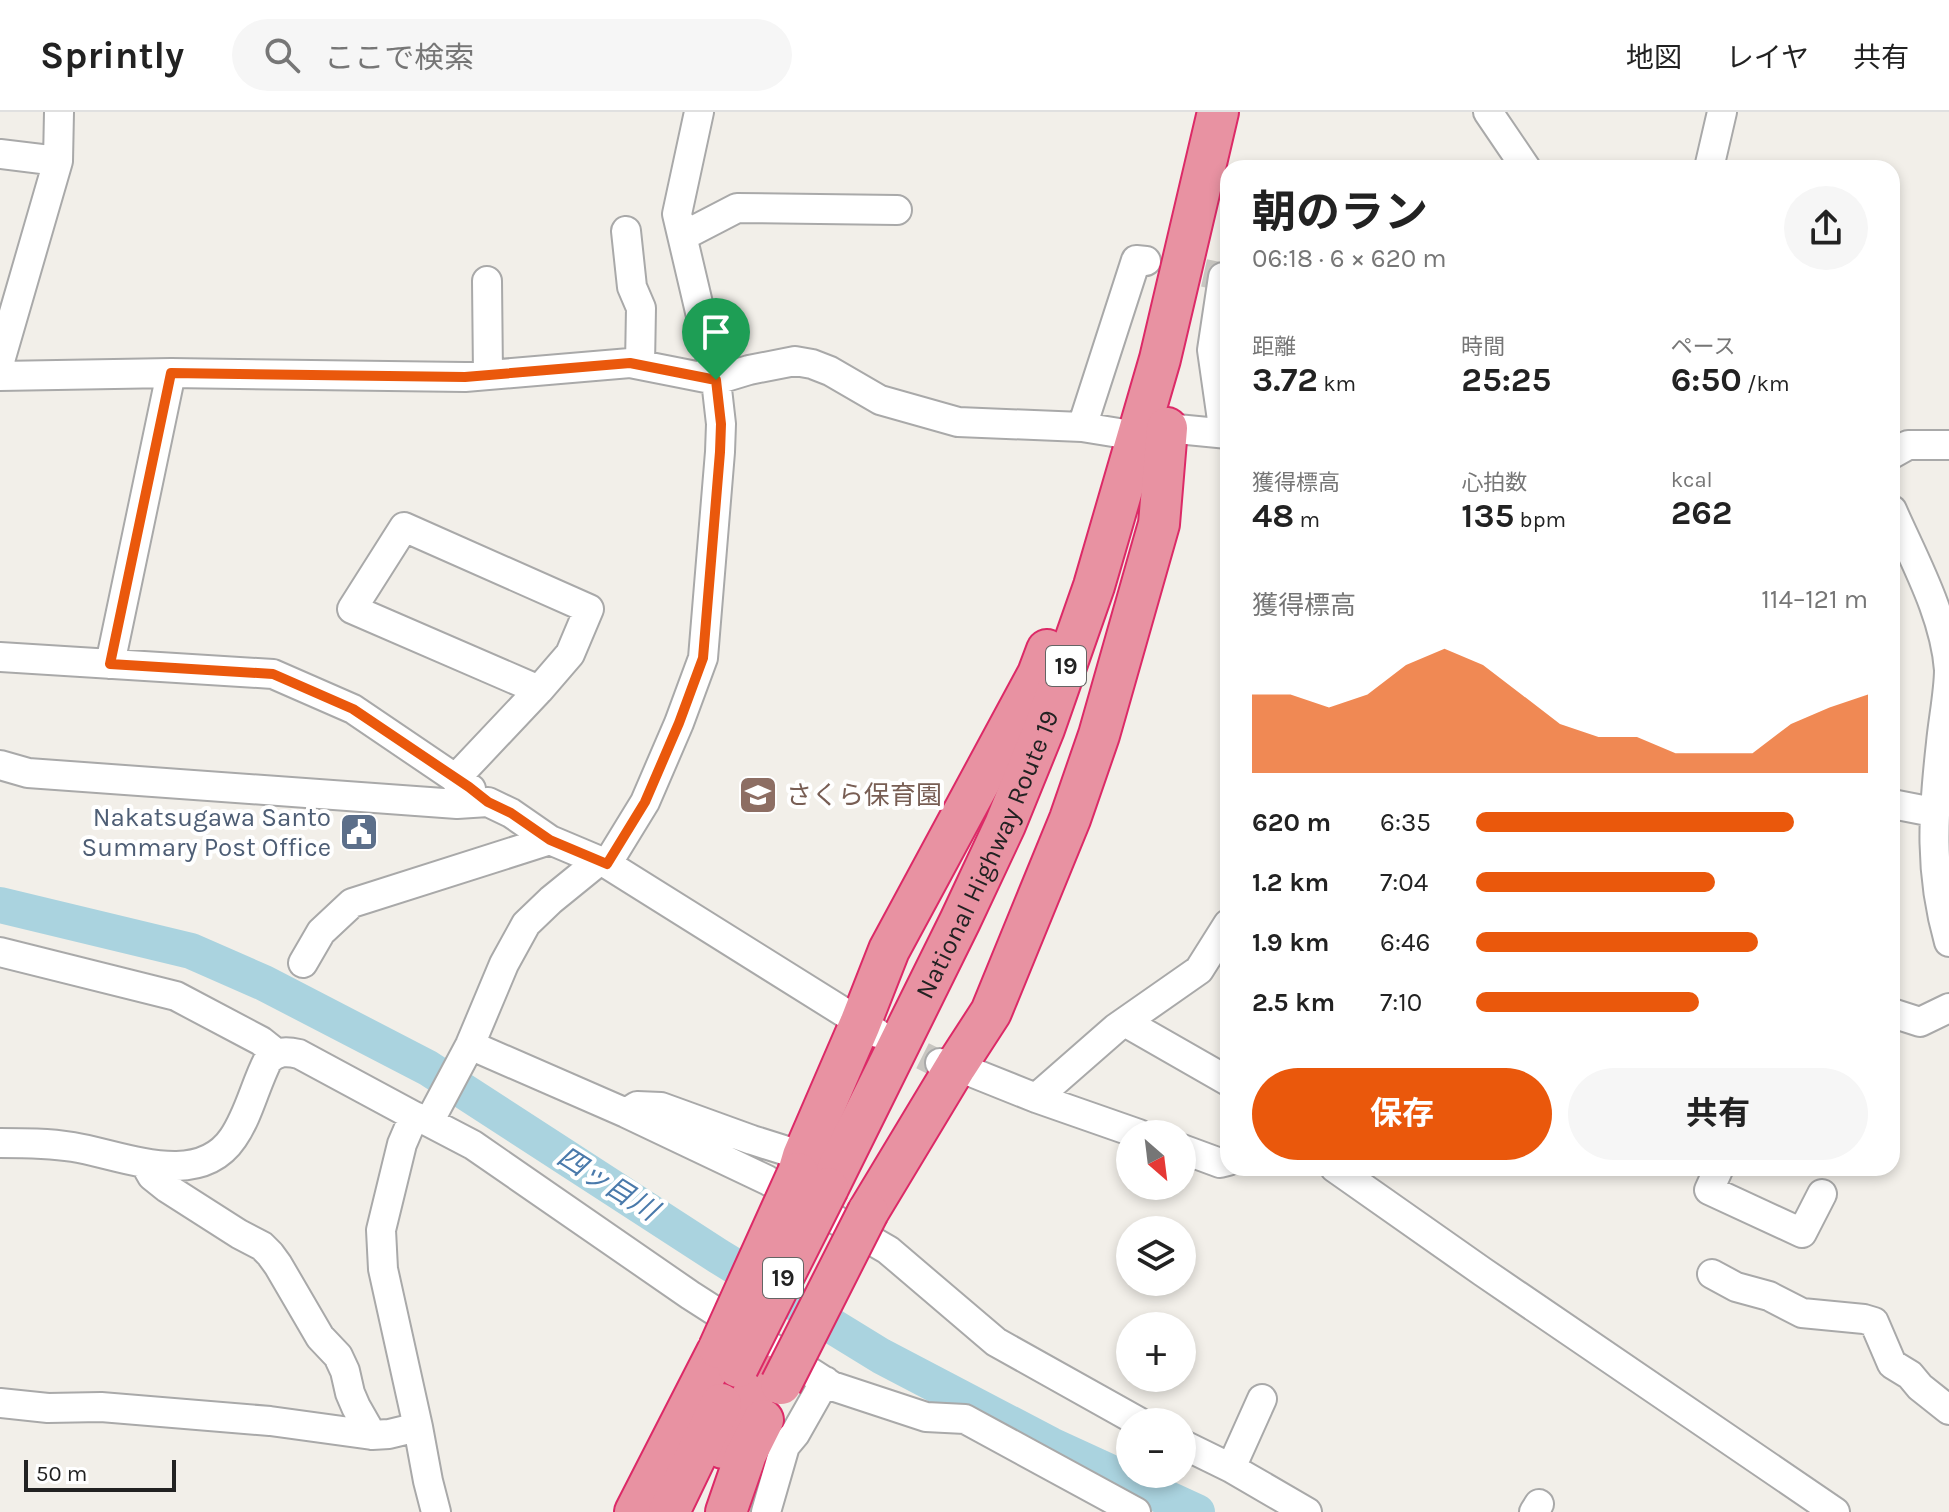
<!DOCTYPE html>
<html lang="ja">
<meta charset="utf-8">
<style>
body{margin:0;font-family:Karla,"Noto Sans JP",sans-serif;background:#f6f6f6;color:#222;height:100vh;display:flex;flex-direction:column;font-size:30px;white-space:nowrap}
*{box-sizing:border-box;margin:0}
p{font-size:26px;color:#767676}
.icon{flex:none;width:44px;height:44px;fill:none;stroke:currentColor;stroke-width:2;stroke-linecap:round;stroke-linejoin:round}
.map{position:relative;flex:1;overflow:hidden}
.panel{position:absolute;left:1220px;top:48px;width:680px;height:1016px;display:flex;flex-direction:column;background:#fff;border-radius:24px;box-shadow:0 4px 12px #0003}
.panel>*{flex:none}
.needle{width:52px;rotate:152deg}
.tools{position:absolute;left:1116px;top:1008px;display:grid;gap:16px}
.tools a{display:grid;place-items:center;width:80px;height:80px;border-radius:50%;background:#fff;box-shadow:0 4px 12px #0003;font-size:40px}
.scale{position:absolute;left:24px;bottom:20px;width:152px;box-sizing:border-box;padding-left:8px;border:4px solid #222;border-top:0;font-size:22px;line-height:28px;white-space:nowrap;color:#222;-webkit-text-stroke:6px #fff;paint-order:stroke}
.pin{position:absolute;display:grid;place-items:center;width:68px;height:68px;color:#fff;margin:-82px -34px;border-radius:50% 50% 50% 0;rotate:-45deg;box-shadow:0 0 8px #0007}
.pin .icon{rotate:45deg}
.round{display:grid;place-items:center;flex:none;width:84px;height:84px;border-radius:42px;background:#f6f6f6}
.overview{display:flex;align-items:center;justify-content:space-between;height:136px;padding:0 32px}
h1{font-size:44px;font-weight:700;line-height:60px}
.figures{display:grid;grid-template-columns:repeat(3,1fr);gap:12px;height:136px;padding:8px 32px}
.figures div{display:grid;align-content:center}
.figures b{font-size:34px;font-weight:700}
.figures small{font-size:22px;font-weight:400}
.figures p{font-size:22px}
.chart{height:224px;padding:16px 32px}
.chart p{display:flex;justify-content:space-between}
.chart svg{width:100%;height:144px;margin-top:8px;fill:#ea580c;opacity:.7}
.action{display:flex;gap:16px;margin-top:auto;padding:16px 32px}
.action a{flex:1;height:92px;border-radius:48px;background:#ea580c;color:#fff;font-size:32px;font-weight:700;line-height:92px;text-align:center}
.action a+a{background:#f6f6f6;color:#222}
ul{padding:0 32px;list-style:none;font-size:26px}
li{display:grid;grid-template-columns:128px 96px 1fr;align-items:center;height:60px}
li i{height:20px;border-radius:10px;background:#ea580c}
header{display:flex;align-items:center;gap:48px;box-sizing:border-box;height:112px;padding:0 40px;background:#fff;border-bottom:2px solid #e0e0e0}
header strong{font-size:38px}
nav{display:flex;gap:44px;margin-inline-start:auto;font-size:28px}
.search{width:560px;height:72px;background:#f6f6f6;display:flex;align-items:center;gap:20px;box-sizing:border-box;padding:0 28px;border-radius:44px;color:#767676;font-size:30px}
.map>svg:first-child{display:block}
</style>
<header>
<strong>Sprintly</strong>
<div class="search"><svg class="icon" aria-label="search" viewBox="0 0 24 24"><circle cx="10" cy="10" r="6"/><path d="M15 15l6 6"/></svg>ここで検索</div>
<nav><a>地図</a><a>レイヤ</a><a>共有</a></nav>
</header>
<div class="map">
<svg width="1949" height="1400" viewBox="0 0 1949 1400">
<rect width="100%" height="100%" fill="#f2efe9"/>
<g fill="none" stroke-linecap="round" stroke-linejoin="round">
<path stroke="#aad3df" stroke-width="36" d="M0,793L191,839L264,871L428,956L718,1144L881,1244L1051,1333L1197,1400"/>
<path stroke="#c8c6c1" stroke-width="28" stroke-dasharray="28 14" stroke-linecap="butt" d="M1163,152L1223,165
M885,925L937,951"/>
<defs>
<path id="minor" d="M1488,0L1526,56
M0,42L58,49
M1709,56L1722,0
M626,119L632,175L641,196L640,252
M683,124L737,96L897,98
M1223,165L1212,238L1224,322
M487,169L488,263
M0,249L58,49L59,0
M0,264L171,261L465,265L630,251L716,268L749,258L795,249L812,252L830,259L880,288L958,310L1082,315L1119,321
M1082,315L1136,148L1146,149
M1167,316L1228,322
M1892,342L1908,333H1949
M1892,398C1914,448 1945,503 1949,558C1949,579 1943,609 1941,631C1933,702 1929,760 1949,830
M0,545L273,562L353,597L471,677
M110,552L171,261
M0,653L28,661L457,692L488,690L511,701L550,728L607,752L877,921
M455,667L539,578L570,542L589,497L404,415L352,497L539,578
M1892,692L1933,700
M607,752L645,690L679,611L703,546L720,340L721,312L716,268L677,102L699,0
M0,840L176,884L261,929L276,941
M303,851L321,820L352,791L550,728
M1892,901L1920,910L1949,896
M1125,910L1228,969
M470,933L626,1001L767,1068L888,1138L996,1230L1139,1310
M940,951L956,954L1036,986L1139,1022
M1036,986L1116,916L1199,858L1228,812
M626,1001L637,994L661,995L752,1028L803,1044
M414,1004L402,1032L381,1118L383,1157L418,1315L428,1369L436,1400
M429,1010L470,933L504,852L526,812L551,788L599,749
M0,1031C25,1031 48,1031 73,1035C122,1043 198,1078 233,1026C249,1003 255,973 268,948C278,939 286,939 299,942L414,1004L429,1010L473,1033L690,1183L832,1274L926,1305L965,1307L1136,1400
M1182,1037L1220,1051L1228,1049
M149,1052L148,1057L152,1064L167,1076L239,1122L262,1134L270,1142L278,1153L320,1225L338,1244L345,1259L350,1281L356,1295L372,1323
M1335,1056L1483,1160L1835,1400
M1719,1056L1709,1078L1802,1121L1822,1082
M1712,1162L1736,1175L1769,1184L1802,1201L1864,1207L1874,1210L1892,1252L1910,1263L1920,1275L1949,1298
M0,1291L48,1296L101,1295L270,1309L372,1323L389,1322L418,1315
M1182,1332L1231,1356L1307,1400
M1231,1356L1262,1287
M766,1400L785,1334L795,1322L825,1269
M1534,1400L1539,1392"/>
<g id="highway">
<path d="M798,1061L803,1044L860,912L889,838L1038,562L1047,538"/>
<path id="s1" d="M828,1076L960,809L1005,713L1044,617L1094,474L1160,247L1218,0"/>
<path d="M868,1100L956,954L991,900L1070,707L1099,623L1159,412L1167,316"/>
<path d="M723,1336L764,1263"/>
<path d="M635,1400L717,1240"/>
<path d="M669,1400L721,1292"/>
<path d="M726,1400L746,1342L763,1308"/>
</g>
</defs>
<use href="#minor" stroke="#a9a9a9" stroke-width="32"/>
<use href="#highway" stroke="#dc2a67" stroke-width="44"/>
<use href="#minor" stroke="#fff" stroke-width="28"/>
<use href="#highway" stroke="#e892a2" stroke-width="40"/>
<defs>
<path id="highway-bridge" d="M719,1236L798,1061
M738,1255L828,1076
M781,1272L868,1100"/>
</defs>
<use href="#highway-bridge" stroke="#dc2a67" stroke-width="44" stroke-linecap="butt"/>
<use href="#highway-bridge" stroke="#e892a2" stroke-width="40"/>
</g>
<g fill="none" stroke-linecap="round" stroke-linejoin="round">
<defs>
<path id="route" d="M630,251L716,268L721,312L720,340L703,546L679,611L645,690L607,752L550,728L511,701L488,690L469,675L353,597L273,562L110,552L171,261L465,265Z"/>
</defs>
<use href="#route" stroke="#fff" stroke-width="16"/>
<use href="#route" stroke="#ea580c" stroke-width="10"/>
</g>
<defs>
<symbol id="school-square" viewBox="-11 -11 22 22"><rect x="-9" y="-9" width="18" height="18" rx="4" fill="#8d6e63" stroke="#fff"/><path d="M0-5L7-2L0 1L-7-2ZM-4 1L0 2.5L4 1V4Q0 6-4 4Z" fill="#fff"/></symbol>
<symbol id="civic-square" viewBox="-11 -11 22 22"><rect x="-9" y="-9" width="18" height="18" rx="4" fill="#5c6f8a" stroke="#fff"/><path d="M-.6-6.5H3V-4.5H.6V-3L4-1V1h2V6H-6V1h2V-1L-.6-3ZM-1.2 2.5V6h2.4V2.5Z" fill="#fff"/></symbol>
</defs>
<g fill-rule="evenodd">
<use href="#school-square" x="736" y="661" width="44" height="44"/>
<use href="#civic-square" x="337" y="698" width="44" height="44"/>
</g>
<g text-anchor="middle" stroke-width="8" stroke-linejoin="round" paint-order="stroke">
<g fill="#fff" stroke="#646464" stroke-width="2">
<rect x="1046" y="534" width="40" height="40" rx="6"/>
<rect x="763" y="1146" width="40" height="40" rx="6"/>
</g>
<g font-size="24" font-weight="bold" fill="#222">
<text x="1066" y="562">19</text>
<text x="783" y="1174">19</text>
</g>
<g font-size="26" fill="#785e54" stroke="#fff" text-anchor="start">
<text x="786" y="692">さくら保育園</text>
</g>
<g font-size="26" fill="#4e5e75" stroke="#fff" text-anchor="end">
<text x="331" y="714">Nakatsugawa Santo<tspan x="331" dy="30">Summary Post Office</tspan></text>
</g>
<g font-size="26" fill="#222" stroke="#fff">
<text dy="9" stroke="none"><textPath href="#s1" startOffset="370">National Highway Route 19</textPath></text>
</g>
<g font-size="28" font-style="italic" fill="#4a7aab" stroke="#fff">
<text transform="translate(608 1071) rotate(32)" y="10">四ッ目川</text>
</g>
</g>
</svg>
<div class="tools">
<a><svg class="needle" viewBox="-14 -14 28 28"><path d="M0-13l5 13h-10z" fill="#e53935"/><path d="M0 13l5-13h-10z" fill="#767676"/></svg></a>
<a><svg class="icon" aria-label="layers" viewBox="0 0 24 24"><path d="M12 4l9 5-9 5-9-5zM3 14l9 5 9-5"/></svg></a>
<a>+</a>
<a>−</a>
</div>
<div class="scale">50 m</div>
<div class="pin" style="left:716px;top:268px;background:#1e9e55"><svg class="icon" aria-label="arrive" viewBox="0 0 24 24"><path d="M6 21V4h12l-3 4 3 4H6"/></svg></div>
<section class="panel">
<div class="overview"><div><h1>朝のラン</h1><p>06:18 · 6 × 620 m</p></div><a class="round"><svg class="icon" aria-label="share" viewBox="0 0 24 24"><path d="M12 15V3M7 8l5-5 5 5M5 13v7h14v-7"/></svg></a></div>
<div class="figures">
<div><p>距離</p><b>3.72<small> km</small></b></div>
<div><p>時間</p><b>25:25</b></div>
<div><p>ペース</p><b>6:50<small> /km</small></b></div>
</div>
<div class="figures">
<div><p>獲得標高</p><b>48<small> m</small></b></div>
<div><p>心拍数</p><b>135<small> bpm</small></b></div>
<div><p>kcal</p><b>262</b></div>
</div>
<div class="chart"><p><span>獲得標高</span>114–121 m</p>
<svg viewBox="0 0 160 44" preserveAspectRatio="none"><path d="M0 44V20L10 20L20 24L30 20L40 11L50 6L60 11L70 20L80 29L90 33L100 33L110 38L120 38L130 38L140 29L150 24L160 20V44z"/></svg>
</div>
<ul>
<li><b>620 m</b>6:35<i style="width:81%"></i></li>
<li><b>1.2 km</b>7:04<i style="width:61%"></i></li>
<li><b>1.9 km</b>6:46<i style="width:72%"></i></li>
<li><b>2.5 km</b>7:10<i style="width:57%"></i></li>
</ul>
<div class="action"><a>保存</a><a>共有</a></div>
</section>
</div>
